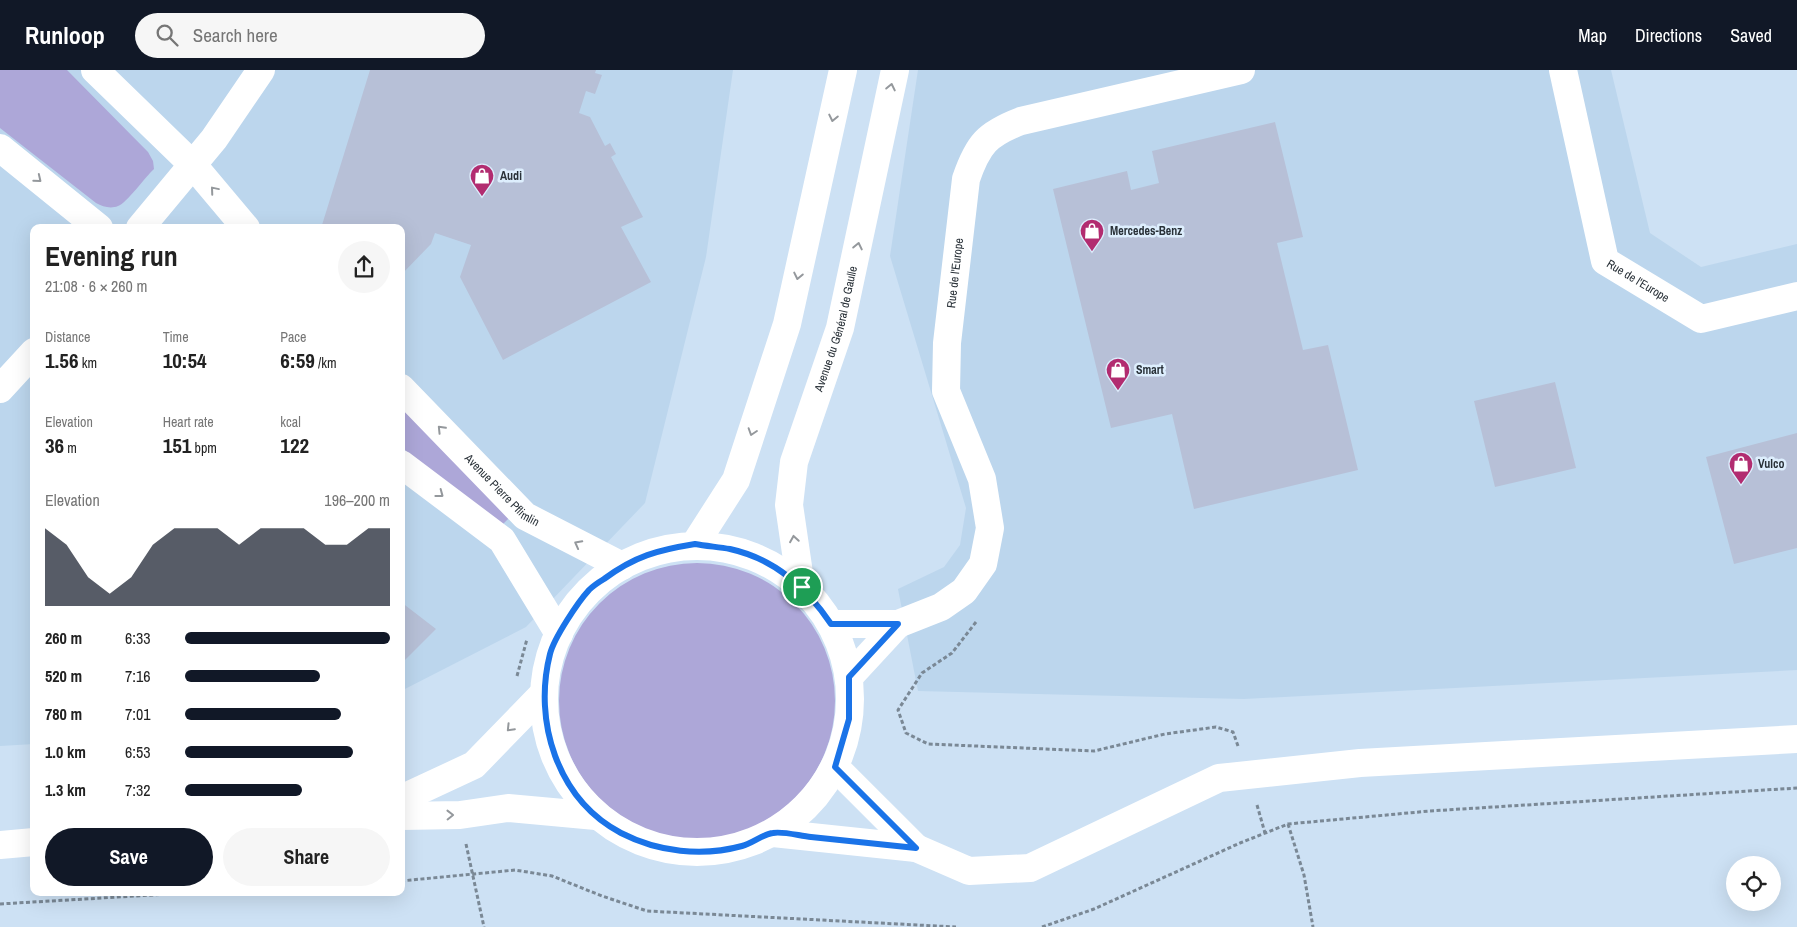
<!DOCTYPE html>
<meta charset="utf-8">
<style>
body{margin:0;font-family:"Archivo Narrow",sans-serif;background:#f6f6f6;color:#222;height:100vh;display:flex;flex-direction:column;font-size:19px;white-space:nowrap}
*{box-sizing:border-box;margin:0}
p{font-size:16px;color:#767676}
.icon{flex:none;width:28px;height:28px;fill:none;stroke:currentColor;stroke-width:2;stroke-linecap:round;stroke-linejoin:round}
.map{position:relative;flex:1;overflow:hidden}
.drawer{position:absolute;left:30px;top:154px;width:375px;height:672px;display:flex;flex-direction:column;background:#fff;border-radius:10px;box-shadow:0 5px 20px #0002}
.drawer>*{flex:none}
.tools{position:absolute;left:1726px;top:786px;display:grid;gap:10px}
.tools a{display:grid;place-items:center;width:55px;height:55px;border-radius:50%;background:#fff;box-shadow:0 5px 20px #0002;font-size:25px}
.pin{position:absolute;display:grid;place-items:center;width:42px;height:42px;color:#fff;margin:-21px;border:2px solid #fff;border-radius:50%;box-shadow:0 1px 5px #0007}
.round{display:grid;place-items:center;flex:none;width:52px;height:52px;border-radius:26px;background:#f6f6f6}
.head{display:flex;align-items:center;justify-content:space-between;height:85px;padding:0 15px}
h1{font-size:28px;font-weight:700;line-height:38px}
.stats{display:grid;grid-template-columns:repeat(3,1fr);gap:8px;height:85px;padding:5px 15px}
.stats div{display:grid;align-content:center}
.stats b{font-size:21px;font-weight:700}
.stats small{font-size:14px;font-weight:400}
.stats p{font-size:14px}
.chart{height:140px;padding:10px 15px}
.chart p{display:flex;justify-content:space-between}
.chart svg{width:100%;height:90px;margin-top:5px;fill:#111827;opacity:.7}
.action{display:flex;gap:10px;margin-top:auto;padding:10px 15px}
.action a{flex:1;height:58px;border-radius:30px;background:#111827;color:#fff;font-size:20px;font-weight:700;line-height:58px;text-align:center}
.action a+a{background:#f6f6f6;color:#222}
ul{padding:0 15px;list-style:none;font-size:16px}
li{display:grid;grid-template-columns:80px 60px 1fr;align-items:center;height:38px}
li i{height:12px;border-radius:6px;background:#111827}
header{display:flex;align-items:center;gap:30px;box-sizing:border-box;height:70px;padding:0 25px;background:#111827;color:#fff}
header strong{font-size:24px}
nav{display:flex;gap:28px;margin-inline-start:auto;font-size:18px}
.search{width:350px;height:45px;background:#f6f6f6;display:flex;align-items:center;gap:12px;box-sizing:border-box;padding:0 18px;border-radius:28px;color:#767676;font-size:19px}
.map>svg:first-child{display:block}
</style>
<header>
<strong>Runloop</strong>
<div class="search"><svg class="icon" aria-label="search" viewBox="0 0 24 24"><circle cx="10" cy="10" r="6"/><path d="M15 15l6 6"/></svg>Search here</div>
<nav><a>Map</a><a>Directions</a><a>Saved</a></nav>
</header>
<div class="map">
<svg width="1797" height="857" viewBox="0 0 1797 857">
<rect width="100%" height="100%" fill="#cde1f4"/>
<path fill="#bcd6ed" d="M0,0H733L706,187L645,433L526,557L401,621V158H34V674L0,676Z
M918,0H1611L1650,163L1701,197L1797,174V600L1244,629L918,621L898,519L944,497L960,475L966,438L890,186Z"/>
<path fill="#ada7d8" d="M0,0H67L148,82L153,91L154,99C145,107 127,133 118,136C111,139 103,137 96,133L0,58Z
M401,336L510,447L501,456L401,377Z
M559 631a138 138 0 1 1 276 0a138 138 0 1 1-276 0Z"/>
<path fill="#b7c0d7" d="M370,0H596L595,3L602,5L595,24L586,21L579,43L590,47L605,76L610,73L616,84L611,87L643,147L621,157L651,212L503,290L460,207L471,175L435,163L431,174L401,205V158H325L322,155Z
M1275,52L1303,167L1277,173L1303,280L1328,275L1358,400L1194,439L1172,344L1111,358L1053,119L1127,101L1131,120L1159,113L1152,81Z
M1555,312L1576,398L1495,417L1474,331Z
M1797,363V478L1734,494L1706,387Z
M401,532L436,559L401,594Z"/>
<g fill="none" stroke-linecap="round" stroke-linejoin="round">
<path stroke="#7a8895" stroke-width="3" stroke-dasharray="4 2.5" stroke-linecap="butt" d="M976,552L952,583L922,603L898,640L906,663L928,674L1094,681L1165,664L1216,657L1233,662L1238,676
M517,606L527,569
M1257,735L1265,763
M1288,754L1304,805L1313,857
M466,774L484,857
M401,811L515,800L552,806L602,826L647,841L956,857
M0,834L203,822
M1042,857L1094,839L1240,773L1288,754L1430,741L1797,718"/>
<g stroke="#fff" stroke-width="28">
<path d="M95,0L193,95L246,158"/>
<path id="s1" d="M1563,0L1605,191L1701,249L1797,226"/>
<path d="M0,78L99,158"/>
<path d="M140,158L214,69L261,0"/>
<path id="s2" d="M401,318L525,446L622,496"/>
<path d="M0,319L34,282"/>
<path d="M401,394L502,470L559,564"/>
<path id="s3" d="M831,554H898L941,537L964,521L983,494L990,458L982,409L946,321L947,273L966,109C978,74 987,64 1021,51L1241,0"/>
<path d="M849,607L898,554"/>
</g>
<g stroke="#fff" stroke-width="28">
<path d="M695,474L736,410L787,254L843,0"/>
<circle cx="697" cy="629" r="153"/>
<path id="s4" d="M801,517L789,435L794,392L840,258L895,0"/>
<path d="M835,697L916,778"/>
<path d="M401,729L474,695L544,623"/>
<path d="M401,746L460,745L508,738L596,746"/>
<path d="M773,763L916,778L969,801L1030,798L1219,708L1360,693L1797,669"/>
<path d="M0,775L34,772"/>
</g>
</g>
<defs><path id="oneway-chevron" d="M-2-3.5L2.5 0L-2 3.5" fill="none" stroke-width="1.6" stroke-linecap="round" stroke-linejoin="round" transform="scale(1.25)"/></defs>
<g stroke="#94989c">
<use href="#oneway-chevron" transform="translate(891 17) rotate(-78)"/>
<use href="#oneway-chevron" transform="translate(833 48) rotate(102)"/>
<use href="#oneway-chevron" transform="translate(38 109) rotate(39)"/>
<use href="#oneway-chevron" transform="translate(214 120) rotate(-130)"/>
<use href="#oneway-chevron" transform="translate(858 176) rotate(-78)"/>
<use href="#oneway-chevron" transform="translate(798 206) rotate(102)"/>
<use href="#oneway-chevron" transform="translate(441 359) rotate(-134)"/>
<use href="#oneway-chevron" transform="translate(752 362) rotate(108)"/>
<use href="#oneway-chevron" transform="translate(440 424) rotate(37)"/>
<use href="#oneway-chevron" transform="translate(794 469) rotate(-99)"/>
<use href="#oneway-chevron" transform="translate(578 474) rotate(-152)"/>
<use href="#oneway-chevron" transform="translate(510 658) rotate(134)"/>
<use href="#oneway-chevron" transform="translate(450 745) rotate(-1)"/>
</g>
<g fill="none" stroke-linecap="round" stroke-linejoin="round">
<defs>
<path id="route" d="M695,474C706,476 718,477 730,479C775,489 806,517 831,554H898L849,607V649L835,697L916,778C881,774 846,771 811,767C800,766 783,761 773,763C763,764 753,773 742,776C702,787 658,782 621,763C557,729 533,651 550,584C554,568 578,532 589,520C593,516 599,512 604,509C635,486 658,480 695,474Z"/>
</defs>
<use href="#route" stroke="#fff" stroke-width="10"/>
<use href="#route" stroke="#1a73e8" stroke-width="6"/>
</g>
<defs>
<symbol id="shop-pin" viewBox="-11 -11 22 30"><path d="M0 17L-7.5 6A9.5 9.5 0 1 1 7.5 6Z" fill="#b22c70" stroke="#ddeefd"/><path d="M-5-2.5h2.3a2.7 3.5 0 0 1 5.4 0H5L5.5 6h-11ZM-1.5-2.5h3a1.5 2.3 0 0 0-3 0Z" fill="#fff"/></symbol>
</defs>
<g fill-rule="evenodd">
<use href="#shop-pin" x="468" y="92" width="28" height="38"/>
<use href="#shop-pin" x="1078" y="147" width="28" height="38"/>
<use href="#shop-pin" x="1104" y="286" width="28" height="38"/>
<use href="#shop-pin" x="1727" y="380" width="28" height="38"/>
</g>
<g text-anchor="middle" stroke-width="5" stroke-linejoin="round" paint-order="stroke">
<g font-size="12" font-weight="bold" fill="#293138" stroke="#ddeefd" text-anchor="start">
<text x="500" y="110">Audi</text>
<text x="1110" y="165">Mercedes-Benz</text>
<text x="1136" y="304">Smart</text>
<text x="1758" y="398">Vulco</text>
</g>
<g font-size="12" fill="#293138" stroke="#ddeefd">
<text dy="4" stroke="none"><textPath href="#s3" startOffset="474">Rue de l'Europe</textPath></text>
<text dy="4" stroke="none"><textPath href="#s1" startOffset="234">Rue de l'Europe</textPath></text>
<text dy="4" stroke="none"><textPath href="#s4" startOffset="266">Avenue du Général de Gaulle</textPath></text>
<text dy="4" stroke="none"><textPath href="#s2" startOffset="144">Avenue Pierre Pflimlin</textPath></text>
</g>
</g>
</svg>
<div class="tools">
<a><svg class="icon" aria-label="locate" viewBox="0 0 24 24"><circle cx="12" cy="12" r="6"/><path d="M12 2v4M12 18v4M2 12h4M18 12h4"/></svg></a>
</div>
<div class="pin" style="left:802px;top:517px;background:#1e9e55"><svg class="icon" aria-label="arrive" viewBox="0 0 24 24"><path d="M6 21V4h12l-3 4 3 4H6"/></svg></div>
<section class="drawer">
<div class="head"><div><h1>Evening run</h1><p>21:08 · 6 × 260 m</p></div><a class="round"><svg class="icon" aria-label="share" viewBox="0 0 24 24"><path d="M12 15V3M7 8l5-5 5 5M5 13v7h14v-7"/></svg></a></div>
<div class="stats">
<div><p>Distance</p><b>1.56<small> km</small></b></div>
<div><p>Time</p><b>10:54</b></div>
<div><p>Pace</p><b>6:59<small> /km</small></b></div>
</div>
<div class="stats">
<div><p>Elevation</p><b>36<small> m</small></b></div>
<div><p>Heart rate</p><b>151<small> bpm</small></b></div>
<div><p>kcal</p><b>122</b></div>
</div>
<div class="chart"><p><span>Elevation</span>196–200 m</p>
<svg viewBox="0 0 160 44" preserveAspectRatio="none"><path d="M0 44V6L10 14L20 30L30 38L40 30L50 14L60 6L70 6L80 6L90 14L100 6L110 6L120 6L130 14L140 14L150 6L160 6V44z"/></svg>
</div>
<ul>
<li><b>260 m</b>6:33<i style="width:100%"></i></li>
<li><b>520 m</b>7:16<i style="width:66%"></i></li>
<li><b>780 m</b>7:01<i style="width:76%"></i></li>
<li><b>1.0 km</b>6:53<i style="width:82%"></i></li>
<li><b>1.3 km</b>7:32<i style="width:57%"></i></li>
</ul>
<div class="action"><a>Save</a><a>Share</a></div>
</section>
</div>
